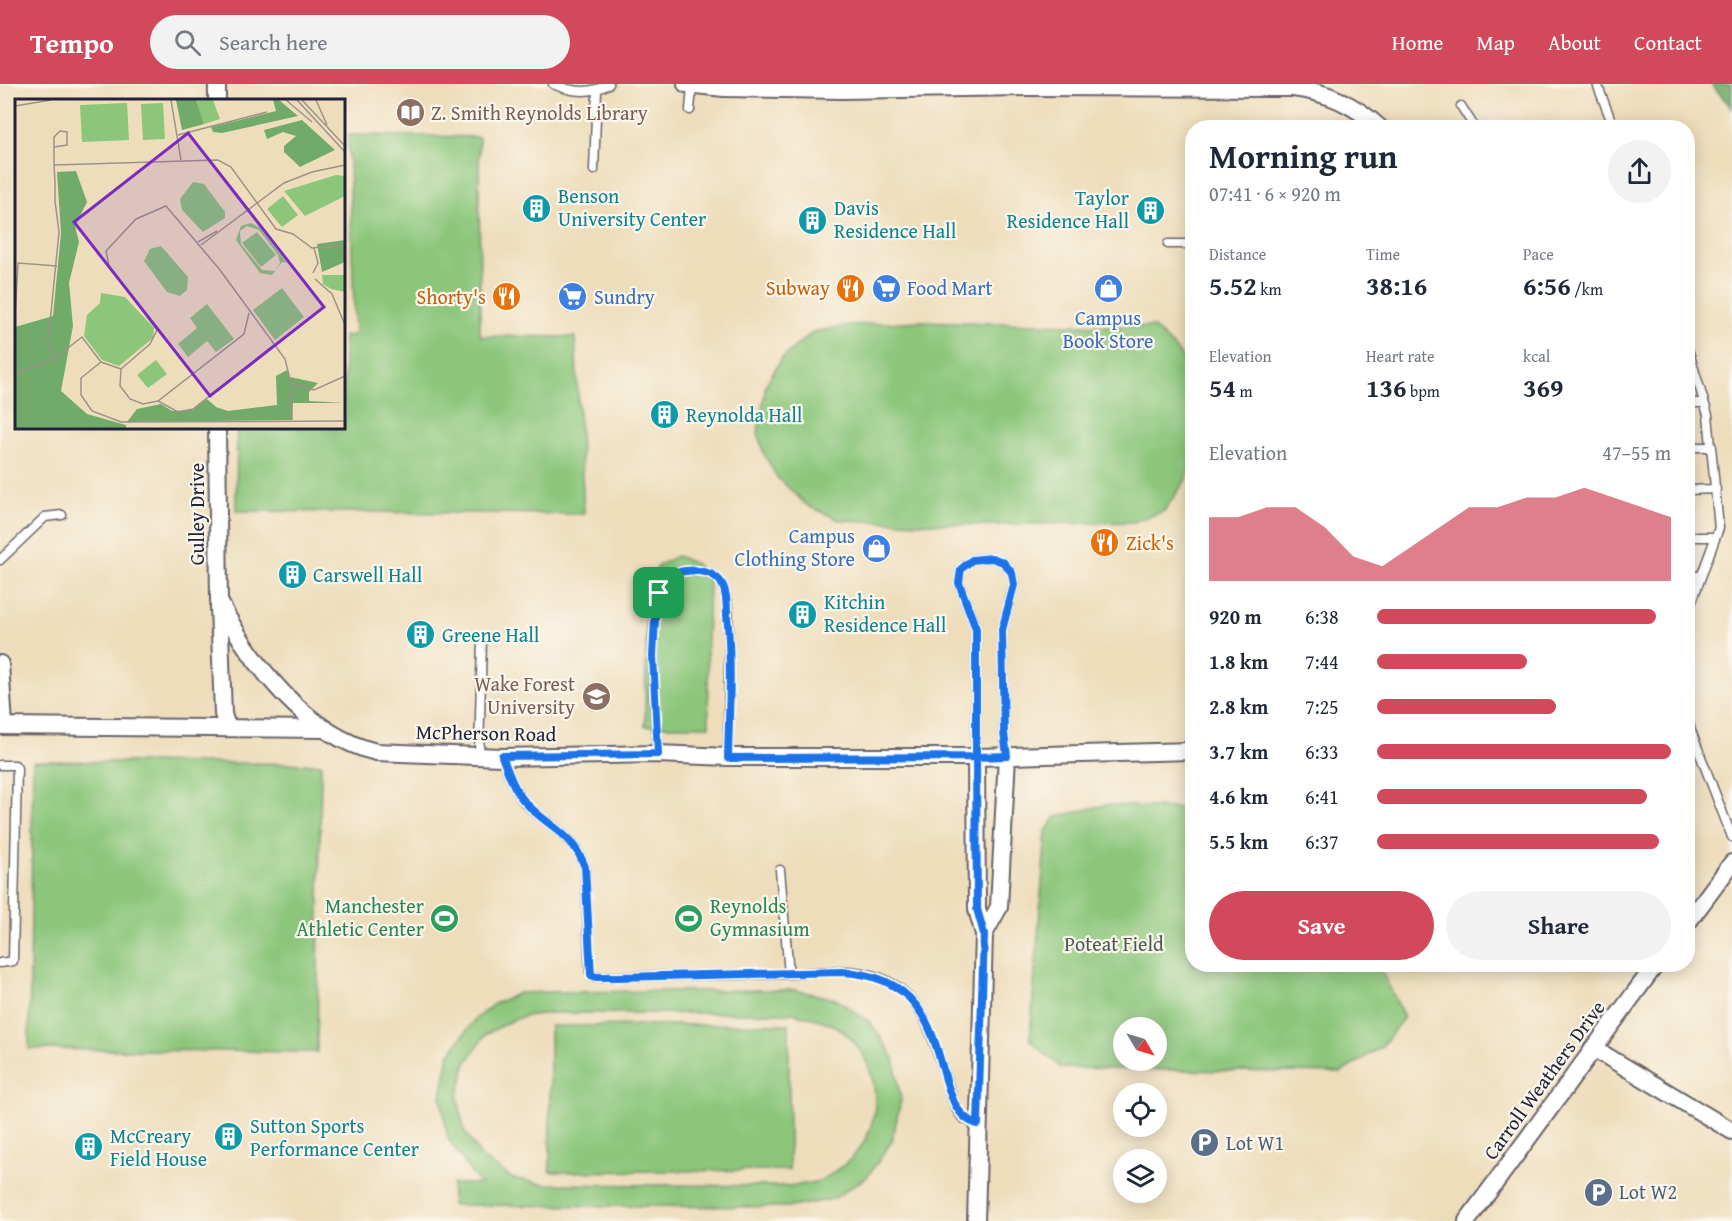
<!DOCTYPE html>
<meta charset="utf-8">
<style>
body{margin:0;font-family:"Gentium Book Plus",serif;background:#f2f2f3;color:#1f2937;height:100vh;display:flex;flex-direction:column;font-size:22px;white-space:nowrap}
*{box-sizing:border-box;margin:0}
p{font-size:20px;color:#747a83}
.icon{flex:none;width:33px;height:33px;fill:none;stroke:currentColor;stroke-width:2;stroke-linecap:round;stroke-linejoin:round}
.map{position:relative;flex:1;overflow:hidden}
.panel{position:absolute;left:1185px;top:36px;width:510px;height:852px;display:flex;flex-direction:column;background:#fff;border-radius:24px;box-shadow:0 3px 15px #0003}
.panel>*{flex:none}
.needle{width:39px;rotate:128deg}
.fabs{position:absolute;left:1113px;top:933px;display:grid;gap:12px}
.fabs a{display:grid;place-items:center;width:54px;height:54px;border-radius:50%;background:#fff;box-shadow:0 3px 15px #0003;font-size:30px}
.pin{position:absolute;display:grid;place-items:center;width:51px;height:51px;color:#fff;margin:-26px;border-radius:12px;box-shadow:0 3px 9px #0006}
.round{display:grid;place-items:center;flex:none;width:63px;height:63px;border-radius:32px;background:#f2f2f3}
.overview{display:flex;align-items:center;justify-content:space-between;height:102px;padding:0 24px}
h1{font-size:33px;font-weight:700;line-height:45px}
.stats{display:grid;grid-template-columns:repeat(3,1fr);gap:9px;height:102px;padding:6px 24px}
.stats div{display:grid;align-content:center}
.stats b{font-size:26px;font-weight:700}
.stats small{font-size:16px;font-weight:400}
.stats p{font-size:16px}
.chart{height:168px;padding:12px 24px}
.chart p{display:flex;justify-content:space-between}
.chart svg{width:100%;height:108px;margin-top:6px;fill:#d1495b;opacity:.7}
.action{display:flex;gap:12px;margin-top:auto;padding:12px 24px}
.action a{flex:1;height:69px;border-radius:36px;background:#d1495b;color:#fff;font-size:24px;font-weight:700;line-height:69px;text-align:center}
.action a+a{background:#f2f2f3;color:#1f2937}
ul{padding:0 24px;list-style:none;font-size:20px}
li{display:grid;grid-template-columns:96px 72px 1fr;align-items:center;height:45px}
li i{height:15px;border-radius:8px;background:#d1495b}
header{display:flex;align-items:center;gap:36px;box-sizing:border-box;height:84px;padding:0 30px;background:#d1495b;color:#fff}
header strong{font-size:28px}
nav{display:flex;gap:33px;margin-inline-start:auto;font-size:21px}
.search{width:420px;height:54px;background:#f2f2f3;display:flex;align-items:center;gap:15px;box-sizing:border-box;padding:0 21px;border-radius:33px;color:#747a83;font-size:22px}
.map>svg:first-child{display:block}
</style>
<header>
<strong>Tempo</strong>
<div class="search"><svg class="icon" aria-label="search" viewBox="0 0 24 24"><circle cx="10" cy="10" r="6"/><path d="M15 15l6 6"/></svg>Search here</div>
<nav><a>Home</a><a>Map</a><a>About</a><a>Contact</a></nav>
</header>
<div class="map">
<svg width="1732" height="1137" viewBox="0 0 1732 1137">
<rect width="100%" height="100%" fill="#fbf7ec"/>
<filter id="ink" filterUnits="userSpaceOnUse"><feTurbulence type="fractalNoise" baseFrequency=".0167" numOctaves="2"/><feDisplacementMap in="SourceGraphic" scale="12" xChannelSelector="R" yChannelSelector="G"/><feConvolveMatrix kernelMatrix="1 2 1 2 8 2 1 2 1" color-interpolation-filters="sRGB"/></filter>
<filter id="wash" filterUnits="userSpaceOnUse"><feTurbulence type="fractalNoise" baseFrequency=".008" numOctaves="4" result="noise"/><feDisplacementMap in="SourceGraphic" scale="24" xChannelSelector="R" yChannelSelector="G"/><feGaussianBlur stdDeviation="1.35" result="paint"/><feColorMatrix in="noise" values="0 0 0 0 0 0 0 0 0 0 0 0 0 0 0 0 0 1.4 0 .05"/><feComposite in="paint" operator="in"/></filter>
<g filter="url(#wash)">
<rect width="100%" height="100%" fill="#edb"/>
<path fill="#8bc67a" stroke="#56745a" stroke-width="1.5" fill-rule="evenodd" d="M348,51L479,53L480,252L575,253L584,430L236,427L237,344H344V252L355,251Z
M920,237L1153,243L1173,262L1190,283L1192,302V369L1188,393L1164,427L1133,438L978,441L840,436L808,422L777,393L764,370L758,350L766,300L781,275L813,248L851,241Z
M677,472L696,480L709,495L707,559L709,642H645L647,504L659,481Z
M33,677L321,680L317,968L29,965Z
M1105,721L1192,725V880L1379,881L1404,933L1382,962L1341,989L1061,984L1030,956L1046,747L1056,733ZM1124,944H1156V976H1124Z
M795,906L836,915L871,939L894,974L901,1016L892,1057L868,1092L833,1115L791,1123L452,1121V1100H481L471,1089L448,1054L441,1012L449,971L474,936L494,920L519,909L550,908ZM551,929H792C814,934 838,938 853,957C888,998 881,1059 835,1087C830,1091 825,1095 819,1097C809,1100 798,1101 787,1102L543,1100L512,1094L482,1074L464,1046L458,1013L466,979L485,951L506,939L525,932Z
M789,940V1086L550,1088V942Z"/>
<path fill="#70ab6a" stroke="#496652" stroke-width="1.5" d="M1711,0H1732V24Z"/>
</g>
<g filter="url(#ink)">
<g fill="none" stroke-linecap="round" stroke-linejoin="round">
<defs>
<path id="service" d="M553,0C571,8 591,10 609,0
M1597,0L1614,44
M1461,22L1475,44
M690,26L692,2
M594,86L597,6
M1168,160H1192
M1688,265L1708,331L1719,444L1688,528
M1688,319H1704
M1688,363H1712
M1688,406L1716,405
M1688,453H1715
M0,476L45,433L62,431
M1688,492H1701
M1688,635L1691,647L1732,753
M658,670C656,635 644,519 667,495C675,486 689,486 701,487C711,489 721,495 724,505C730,521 728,543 729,560C729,598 728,635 728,673
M479,671L482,556
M502,673C508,688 514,706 525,719C549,744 571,746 585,783L590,888L596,893L789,890L780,786
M976,673V545L959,499L961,485L972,476L992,474L1003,478L1012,489L1014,501L1002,546L1004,649L1007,672
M0,681H15L17,684L13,877L0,879
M789,890C815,889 846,883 872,891C926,906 932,957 949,1003C952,1013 954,1024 961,1032C966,1037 971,1038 978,1040"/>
<path id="minor" d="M217,0V16
M686,0L724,4L841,6L1029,3L1293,4C1327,8 1354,20 1380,44
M217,344L219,517C250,578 306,651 376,668L502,673L658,670L728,673H976L1192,667
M219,522L223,630L227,643
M0,580L4,641
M0,642L326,645
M1688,838L1732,779
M984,850L999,823L1007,672
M1593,964L1732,1047
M976,1137L984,850L977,825L976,673
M1467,1137L1656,880"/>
</defs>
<use href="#service" stroke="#696368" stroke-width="11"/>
<use href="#minor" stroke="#696368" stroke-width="20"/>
<use href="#service" stroke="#fff" stroke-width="8"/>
<use href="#minor" stroke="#fff" stroke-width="16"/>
</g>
</g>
<g fill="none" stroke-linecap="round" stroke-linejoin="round" filter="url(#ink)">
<defs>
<path id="route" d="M659,509L656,517L653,572L658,670L502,672C508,688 514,706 525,718C548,744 571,746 585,783L591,891L596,893H617L842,888C965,893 924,1028 978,1040L984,850L977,825L976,673V545L959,499L961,485L972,476L992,474L1003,478L1012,489L1014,501L1002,546L1004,649L1007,672L976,673L728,674C729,626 732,579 727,531C727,521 727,509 722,500C715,488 698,485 685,487C671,489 664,496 659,509"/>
</defs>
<use href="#route" stroke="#fff" stroke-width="12"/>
<use href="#route" stroke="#1a73e8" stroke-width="8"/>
</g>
<defs>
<symbol id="library-disc" viewBox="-11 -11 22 22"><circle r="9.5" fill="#8d6e63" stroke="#fbf7ec"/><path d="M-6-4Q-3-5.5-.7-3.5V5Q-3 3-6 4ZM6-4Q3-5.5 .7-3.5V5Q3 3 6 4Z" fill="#fff"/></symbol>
<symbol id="building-disc" viewBox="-11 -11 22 22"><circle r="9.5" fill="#0f9aa8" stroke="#fbf7ec"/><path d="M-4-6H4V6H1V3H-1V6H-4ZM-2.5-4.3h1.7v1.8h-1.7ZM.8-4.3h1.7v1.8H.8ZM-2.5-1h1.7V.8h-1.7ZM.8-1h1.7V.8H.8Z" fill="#fff"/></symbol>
<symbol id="restaurant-disc" viewBox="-11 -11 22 22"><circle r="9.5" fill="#e8710a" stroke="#fbf7ec"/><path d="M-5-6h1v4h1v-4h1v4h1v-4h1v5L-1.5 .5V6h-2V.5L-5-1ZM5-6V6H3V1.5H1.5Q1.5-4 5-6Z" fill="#fff"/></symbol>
<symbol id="supermarket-disc" viewBox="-11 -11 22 22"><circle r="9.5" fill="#3f7fe0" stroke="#fbf7ec"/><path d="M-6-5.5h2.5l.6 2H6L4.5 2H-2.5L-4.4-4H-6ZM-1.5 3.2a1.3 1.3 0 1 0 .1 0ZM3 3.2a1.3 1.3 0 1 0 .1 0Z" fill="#fff"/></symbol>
<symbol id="shop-disc" viewBox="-11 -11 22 22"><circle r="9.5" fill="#3f7fe0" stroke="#fbf7ec"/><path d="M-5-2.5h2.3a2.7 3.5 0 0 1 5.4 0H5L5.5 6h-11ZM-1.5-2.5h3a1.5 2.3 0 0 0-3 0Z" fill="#fff"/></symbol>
<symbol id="university-disc" viewBox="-11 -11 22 22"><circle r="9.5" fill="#8d6e63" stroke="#fbf7ec"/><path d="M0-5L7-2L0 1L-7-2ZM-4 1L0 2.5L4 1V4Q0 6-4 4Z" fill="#fff"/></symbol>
<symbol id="stadium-disc" viewBox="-11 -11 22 22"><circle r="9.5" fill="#2e9e5b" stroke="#fbf7ec"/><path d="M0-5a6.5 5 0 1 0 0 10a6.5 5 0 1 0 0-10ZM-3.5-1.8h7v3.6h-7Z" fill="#fff"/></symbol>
<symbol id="parking-disc" viewBox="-11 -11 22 22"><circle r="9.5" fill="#5c6f8a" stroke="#fbf7ec"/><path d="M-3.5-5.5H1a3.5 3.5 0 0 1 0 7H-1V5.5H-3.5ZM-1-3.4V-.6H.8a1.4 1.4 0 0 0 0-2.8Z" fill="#fff"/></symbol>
</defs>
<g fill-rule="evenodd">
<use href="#library-disc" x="394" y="12" width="33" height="33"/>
<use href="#building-disc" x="520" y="108" width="33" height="33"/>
<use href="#building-disc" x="1134" y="110" width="33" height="33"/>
<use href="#building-disc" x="796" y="120" width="33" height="33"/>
<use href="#restaurant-disc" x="834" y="188" width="33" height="33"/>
<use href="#supermarket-disc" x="870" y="188" width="33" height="33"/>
<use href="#shop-disc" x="1092" y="188" width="33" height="33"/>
<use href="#restaurant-disc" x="490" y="196" width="33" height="33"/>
<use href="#supermarket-disc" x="556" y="196" width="33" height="33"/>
<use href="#building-disc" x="648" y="314" width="33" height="33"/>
<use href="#restaurant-disc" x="1088" y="442" width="33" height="33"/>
<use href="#shop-disc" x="860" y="448" width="33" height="33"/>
<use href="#building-disc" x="276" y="474" width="33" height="33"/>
<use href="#building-disc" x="786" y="514" width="33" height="33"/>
<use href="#building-disc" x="404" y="534" width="33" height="33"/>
<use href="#university-disc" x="580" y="596" width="33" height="33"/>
<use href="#stadium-disc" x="428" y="818" width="33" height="33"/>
<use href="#stadium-disc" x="672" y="818" width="33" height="33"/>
<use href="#building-disc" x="212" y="1036" width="33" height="33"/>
<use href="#parking-disc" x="1188" y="1042" width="33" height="33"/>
<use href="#building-disc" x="72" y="1046" width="33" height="33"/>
<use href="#parking-disc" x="1582" y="1092" width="33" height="33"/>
</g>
<g text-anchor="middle" stroke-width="4.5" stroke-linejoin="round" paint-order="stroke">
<g font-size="20" fill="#785e54" stroke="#fbf7ec" text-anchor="start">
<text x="431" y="36">Z. Smith Reynolds Library</text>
<text x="575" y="607" text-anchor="end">Wake Forest<tspan x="575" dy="23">University</tspan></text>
</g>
<g font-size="20" fill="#0d838f" stroke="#fbf7ec" text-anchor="start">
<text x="558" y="119">Benson<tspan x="558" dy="23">University Center</tspan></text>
<text x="1129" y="121" text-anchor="end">Taylor<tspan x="1129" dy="23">Residence Hall</tspan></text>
<text x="834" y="131">Davis<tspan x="834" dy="23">Residence Hall</tspan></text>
<text x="686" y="338">Reynolda Hall</text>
<text x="313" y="498">Carswell Hall</text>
<text x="824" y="525">Kitchin<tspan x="824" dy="23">Residence Hall</tspan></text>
<text x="442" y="558">Greene Hall</text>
<text x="250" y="1049">Sutton Sports<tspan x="250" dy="23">Performance Center</tspan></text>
<text x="110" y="1059">McCreary<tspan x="110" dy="23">Field House</tspan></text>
</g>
<g font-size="20" fill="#c56008" stroke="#fbf7ec" text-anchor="end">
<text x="830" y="211">Subway</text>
<text x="486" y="220">Shorty's</text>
<text x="1126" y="466" text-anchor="start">Zick's</text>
</g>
<g font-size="20" fill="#366cbe" stroke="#fbf7ec" text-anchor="start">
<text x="907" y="211">Food Mart</text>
<text x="594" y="220">Sundry</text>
<text x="1108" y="241" text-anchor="middle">Campus<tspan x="1108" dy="23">Book Store</tspan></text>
<text x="855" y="459" text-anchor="end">Campus<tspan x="855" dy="23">Clothing Store</tspan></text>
</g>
<g font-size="20" fill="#22223b" stroke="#fbf7ec">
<text transform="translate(197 430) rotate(-90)" y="7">Gulley Drive</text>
<text transform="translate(486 649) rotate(1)" y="7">McPherson Road</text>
<text transform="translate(1544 996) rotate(-54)" y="7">Carroll Weathers Drive</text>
</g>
<g font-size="20" fill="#27864d" stroke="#fbf7ec" text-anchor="end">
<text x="424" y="829">Manchester<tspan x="424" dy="23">Athletic Center</tspan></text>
<text x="710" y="829" text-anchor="start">Reynolds<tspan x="710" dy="23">Gymnasium</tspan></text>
</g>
<g font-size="20" fill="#475b51" stroke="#fbf7ec">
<text x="1114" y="867">Poteat Field</text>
</g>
<g font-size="20" fill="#4e5e75" stroke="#fbf7ec" text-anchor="start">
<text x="1226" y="1066">Lot W1</text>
<text x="1619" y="1115">Lot W2</text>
</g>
</g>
<g transform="translate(15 15)">
<rect width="330" height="330" fill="#edb"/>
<path d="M181,1H198L205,20L189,25ZM112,4L114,41L67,43L65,6ZM148,4L150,40L128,41L126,5ZM321,76L330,77V97L290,117L269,92ZM178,83L189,85L210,113V119L188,133L167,111L165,100ZM268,97L283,116L267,128L252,110ZM236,124L245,129L272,164L267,163L257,176L245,174L221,141L226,127ZM232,127L244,131L263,156L265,164L260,172L247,171L226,145L225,132ZM242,133L261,156L246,168L227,144ZM146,147L173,178L172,191L165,197L152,193L129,162L135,150ZM307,176H330V193L316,190L308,185ZM267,189L289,218L260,241L238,211ZM86,194L110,198L139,229L138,239L104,267L87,261L69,237L72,216L85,204ZM192,205L219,240L201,253L192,242L173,258L163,245L182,229L175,219ZM141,261L152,275L133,289L122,276Z" fill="#8bc67a" fill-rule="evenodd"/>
<path d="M161,1H181L189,25L167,31ZM258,1H264L283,17L207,34L198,33L196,28L261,12ZM287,21L320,51L285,68L269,53V47L281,37L268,33L252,40L249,31ZM61,72L72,103L60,127L64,143L54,184L58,227L46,292L72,315L111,326V329H0V228L38,217L46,134L42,73ZM330,141V163L307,173L302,145ZM272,271L275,278L303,284L294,293V302L330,304H278L277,321L112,323L122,310L146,305L157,312L176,311L192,300L201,308L213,312L262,306L261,277Z" fill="#70ab6a"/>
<path fill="none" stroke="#9c9288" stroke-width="1.5" d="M156,1L166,61M271,1L297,23M282,1L330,53M287,1L330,47M301,1L312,26M0,7L36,1M163,36L252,13M39,66L203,61L216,68L261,130L278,135L297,149L330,146M183,143L202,132M186,146L269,84L297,73L330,66M298,174L303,164L299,149M300,180L317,195L330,226M0,218L3,164L42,167M39,260L33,244L44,133L40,102V83L39,66V38L45,32L52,33V46L39,48M86,263L66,279V296L77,312L106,323L330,322M106,270L135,245L142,231L94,167L91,152L121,120L151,107L205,171L270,260L276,284L277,321M106,270L105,287L115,300L128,305L143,302L229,235L234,214M0,275L39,260L67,238L86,263L106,270M276,284L299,291L330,277M143,302L163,313L178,310L259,246"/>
<path fill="#7b2cbf" fill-opacity="0.15" stroke="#7b2cbf" stroke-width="3" d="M173,34L309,208L195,297L59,123Z"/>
<rect width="330" height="330" fill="none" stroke="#22223b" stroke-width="3"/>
</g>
</svg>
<div class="fabs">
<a><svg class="needle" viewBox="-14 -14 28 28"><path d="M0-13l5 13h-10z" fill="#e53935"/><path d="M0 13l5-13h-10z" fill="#747a83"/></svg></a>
<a><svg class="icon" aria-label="locate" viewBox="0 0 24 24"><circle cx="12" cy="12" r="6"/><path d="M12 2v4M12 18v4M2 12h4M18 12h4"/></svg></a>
<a><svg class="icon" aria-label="layers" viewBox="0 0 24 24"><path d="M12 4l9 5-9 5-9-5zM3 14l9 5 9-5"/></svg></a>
</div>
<div class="pin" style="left:659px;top:509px;background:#1e9e55"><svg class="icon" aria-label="arrive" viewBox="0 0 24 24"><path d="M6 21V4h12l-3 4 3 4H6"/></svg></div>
<section class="panel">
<div class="overview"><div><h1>Morning run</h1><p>07:41 · 6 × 920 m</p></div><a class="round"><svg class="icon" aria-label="share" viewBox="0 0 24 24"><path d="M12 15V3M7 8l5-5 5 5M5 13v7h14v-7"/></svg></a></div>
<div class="stats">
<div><p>Distance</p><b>5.52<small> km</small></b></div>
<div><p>Time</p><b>38:16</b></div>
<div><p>Pace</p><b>6:56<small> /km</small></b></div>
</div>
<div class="stats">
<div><p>Elevation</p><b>54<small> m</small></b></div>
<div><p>Heart rate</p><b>136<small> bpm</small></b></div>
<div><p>kcal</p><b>369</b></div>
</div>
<div class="chart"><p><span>Elevation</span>47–55 m</p>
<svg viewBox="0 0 160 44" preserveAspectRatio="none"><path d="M0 44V18L10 18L20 14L30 14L40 22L50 34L60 38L70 30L80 22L90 14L100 14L110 10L120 10L130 6L140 10L150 14L160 18V44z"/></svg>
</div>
<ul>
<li><b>920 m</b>6:38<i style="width:95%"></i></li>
<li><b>1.8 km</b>7:44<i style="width:51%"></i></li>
<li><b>2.8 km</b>7:25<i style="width:61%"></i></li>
<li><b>3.7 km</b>6:33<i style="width:100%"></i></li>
<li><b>4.6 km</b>6:41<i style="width:92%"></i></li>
<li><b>5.5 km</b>6:37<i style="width:96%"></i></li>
</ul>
<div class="action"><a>Save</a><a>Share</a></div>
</section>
</div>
